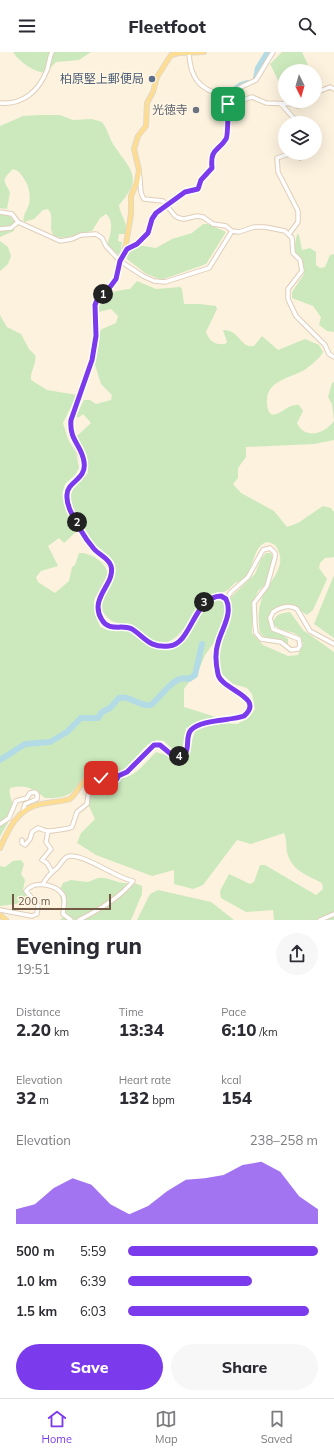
<!DOCTYPE html>
<meta charset="utf-8">
<style>
body{margin:0;font-family:Mulish,"Noto Sans JP",sans-serif;background:#f7f7f7;color:#2b2b33;height:100vh;display:flex;flex-direction:column;font-size:15px;white-space:nowrap}
*{box-sizing:border-box;margin:0}
p{font-size:13px;color:#7c7c81}
.icon{flex:none;width:22px;height:22px;fill:none;stroke:currentColor;stroke-width:2;stroke-linecap:round;stroke-linejoin:round}
.map{position:relative;height:868px;overflow:hidden}
.details{display:flex;flex-direction:column;background:#fff;flex:1}
.details>*{flex:none}
.needle{width:26px;rotate:175deg}
.tools{position:absolute;left:278px;top:12px;display:grid;gap:8px}
.tools a{display:grid;place-items:center;width:44px;height:44px;border-radius:50%;background:#fff;box-shadow:0 4px 16px #0002;font-size:20px}
.scale{position:absolute;left:12px;bottom:10px;width:99px;box-sizing:border-box;padding-left:4px;border:2px solid #725946;border-top:0;font-size:11px;line-height:14px;white-space:nowrap;color:#725946;-webkit-text-stroke:3px #fff6e4;paint-order:stroke}
.pin{position:absolute;display:grid;place-items:center;width:34px;height:34px;color:#fff;margin:-17px;border-radius:8px;box-shadow:0 2px 6px #0006}
.km{position:absolute;width:20px;height:20px;margin:-10px;border-radius:50%;background:#222;color:#fff;font-size:11px;line-height:20px;text-align:center}
.round{display:grid;place-items:center;flex:none;width:42px;height:42px;border-radius:21px;background:#f7f7f7}
.headline{display:flex;align-items:center;justify-content:space-between;height:68px;padding:0 16px}
h1{font-size:22px;font-weight:800;line-height:30px}
.figures{display:grid;grid-template-columns:repeat(3,1fr);gap:6px;height:68px;padding:4px 16px}
.figures div{display:grid;align-content:center}
.figures b{font-size:17px;font-weight:800}
.figures small{font-size:11px;font-weight:400}
.figures p{font-size:11px}
.chart{height:112px;padding:8px 16px}
.chart p{display:flex;justify-content:space-between}
.chart svg{width:100%;height:72px;margin-top:4px;fill:#7c3aed;opacity:.7}
.action{display:flex;gap:8px;margin-top:auto;padding:8px 16px}
.action a{flex:1;height:46px;border-radius:24px;background:#7c3aed;color:#fff;font-size:16px;font-weight:800;line-height:46px;text-align:center}
.action a+a{background:#f7f7f7;color:#2b2b33}
ul{padding:0 16px;list-style:none;font-size:13px}
li{display:grid;grid-template-columns:64px 48px 1fr;align-items:center;height:30px}
li i{height:10px;border-radius:5px;background:#7c3aed}
header{display:flex;justify-content:space-between;align-items:center;height:52px;padding:0 16px;background:#fff;font-size:18px;font-weight:800}
.menu{display:flex;justify-content:space-around;align-items:center;height:56px;border-top:1px solid #e1e1e2;background:#fff;font-size:11px;color:#7c7c81}
.menu a{display:grid;justify-items:center;gap:2px}
.menu .selected{color:#7c3aed}
.map>svg:first-child{display:block}
</style>
<header><svg class="icon" aria-label="menu" viewBox="0 0 24 24"><path d="M4 6h16M4 12h16M4 18h16"/></svg>Fleetfoot<svg class="icon" aria-label="search" viewBox="0 0 24 24"><circle cx="10" cy="10" r="6"/><path d="M15 15l6 6"/></svg></header>
<div class="map">
<svg width="334" height="868" viewBox="0 0 334 868">
<rect width="100%" height="100%" fill="#fcf2de"/>
<path fill="#cce9bd" d="M13,0H91L79,8L56,10L46,21C34,20 19,10 13,0Z
M282,0H302L308,13L300,19H285V33L280,32L270,12Z
M40,63H60L73,68L92,67L102,70C107,76 109,85 113,92C131,119 144,125 119,153C120,164 129,170 125,182H119L118,189L122,190L120,204L107,193C110,184 115,169 106,162L100,166L92,179C81,180 51,196 51,175C51,168 53,163 48,157L43,158L34,167L24,170C22,165 26,160 28,155C33,142 27,128 18,119L13,117C2,128 3,128 10,140L7,157L0,156V74L23,64Z
M0,161H7L14,169V179L0,185Z
M203,172H208L226,180L206,212L161,228L145,221L127,207V202L137,193L156,196L172,187L192,181Z
M297,182L299,183L302,198L310,196L316,200V213L320,216L325,215L330,203L334,202V280L327,279L319,273L321,265L313,254L292,246V240L304,222L301,206L294,198Z
M0,189L8,195L11,204L8,212L0,219Z
M137,229L156,237L180,235L182,237L184,252H200L216,254L217,257L206,280C209,289 215,293 225,292L227,290L223,278C241,278 240,297 254,294L262,284L278,298L305,287L319,293L323,300C320,306 311,313 306,317C292,326 265,328 267,351C267,354 268,360 271,362C278,366 288,351 299,353L303,359L297,371C305,388 324,382 334,369L332,352L328,345L332,331L334,330V388L314,392L246,395V405L238,416V426L233,432L241,441L274,459L287,475L298,471L323,454L331,456L334,460V505L325,506L320,511L319,516L327,527L313,558L307,563L295,555L282,553L275,556L269,565L271,575L288,587V592C281,589 267,588 262,583C259,580 259,575 259,571C258,562 259,555 262,546C267,531 287,517 278,498C276,493 273,491 267,490C253,494 254,515 246,525C243,528 239,529 235,531C232,533 230,537 226,539C218,543 209,543 202,550C188,564 180,597 154,590C147,588 141,580 135,576C126,570 115,574 107,565C88,546 124,526 113,509C109,503 99,496 93,491C86,484 68,451 71,442C73,434 83,426 88,421L77,384L91,371L83,362L78,366L76,364L84,348H90L96,352L111,348L112,343L101,332L95,313L99,291V281L102,277L116,271L118,264L111,257L99,260C98,242 116,238 130,237Z
M0,263L7,275L21,282L29,297L35,303C37,312 30,319 31,328L47,338L77,343L63,371L68,387L76,401L79,416L75,423L65,432L62,443L76,480L64,491L59,486L48,494L58,514L41,519L36,525L38,530L55,541L69,529L72,515L75,513L79,501C90,500 105,510 108,521L94,548V554L100,575L108,578L129,579L149,594L170,596L180,591L208,550L215,547L223,550L227,562L226,567L213,592L205,603L200,615L184,637V655L216,665L186,676L183,694L178,700H175L164,689L157,688L147,693L124,718L114,720L99,717L89,719C73,739 73,747 45,746C33,736 25,732 10,736C8,743 13,748 13,755C13,765 4,776 0,785Z
M266,501H271L273,506L268,530L258,539L252,554V581L263,593L288,604L298,603L303,592C300,575 280,583 273,571C275,562 282,561 290,560L303,578L334,600V868H274L273,858L246,860L221,846L220,839L229,822L250,832L254,830L260,813H265L316,843L323,837L322,831C305,822 292,819 287,800C286,794 287,788 284,781L251,792L237,788L203,833L193,837L174,832V818L152,824L96,803L77,791L81,781L95,767L86,748L94,736L107,726C133,730 139,717 156,700L176,706H187L195,679L217,671L237,672L247,667L252,661L255,657L252,642L247,636L233,632L221,621L218,600L230,564V546L255,522L261,507Z
M334,523V586L314,572Z
M21,808L24,812L21,822L25,828L23,838L30,847L23,851L0,854V814L5,815L13,809Z
M98,826C108,825 114,830 123,831C130,832 135,830 142,834V842L131,868H60L64,864L59,839L63,831L71,828L88,830Z
M158,838L211,850L234,868H137L150,842Z"/>
<g fill="none" stroke-linecap="round" stroke-linejoin="round">
<path stroke="#b3dbe5" stroke-width="6" d="M256,26L258,16L268,0
M226,44L241,33L248,31
M0,708L25,692L50,690L67,680L81,666H98L102,660L110,656L119,646C130,643 139,655 151,653C162,644 174,622 189,627L195,623L202,592"/>
<defs>
<path id="minor" d="M315,41L330,35L334,37
M0,51C23,53 39,39 47,18C49,12 49,6 52,0
M228,51V45L241,35L256,28L273,0
M281,52L298,71
M228,53L252,45L266,51L294,52L298,54L305,49
M139,122C142,131 138,139 144,147L163,149L175,164L179,166L184,167L197,164L203,165L213,172L226,174L232,179L239,180L254,175H265L285,179L292,186L293,201L300,208L302,219L288,237V247L296,264L325,293L329,302L334,305
M0,160L12,162L18,170L60,189L72,187L81,183L96,182L102,186L106,194L120,209L143,224L154,229L165,230L209,216L232,179
M0,177L11,176L18,170
M289,182L298,170V159L278,120L277,106L292,101L300,106L298,101
M125,201L129,195L137,192L148,181L152,167L156,161L185,140L198,137L201,128L212,116C210,97 217,100 226,88C227,86 228,57 228,54C228,50 225,46 223,43C199,38 190,25 189,1
M226,548L231,540L248,525L263,498L270,496L275,501V505L267,534L254,551L255,574L256,581L261,587L281,590L291,598L298,597L300,594L299,587L273,577L270,566L273,560C280,555 290,552 297,557L310,579L334,592
M0,772L9,766L16,749L27,746L30,741L35,740L37,742V747L25,752L23,759
M48,779L46,790L51,797L42,808L47,811L52,820
M22,788V791L25,793L30,787L32,780L38,776C42,777 45,779 48,779C52,779 69,777 72,775L77,760L87,752C89,730 93,723 117,727L118,724
M43,832C47,824 51,821 57,816C60,813 63,807 67,805C78,798 118,827 133,829C120,846 99,858 79,868
M0,858L32,864L37,862L38,853L26,839C34,828 56,832 63,843C66,848 63,856 63,862L71,868
M320,868L334,862"/>
<path id="major" d="M0,796C9,776 18,756 41,752C51,750 60,750 70,747C79,740 82,726 92,722C103,718 115,728 126,721C137,714 142,700 154,693H160L172,703L185,702C190,695 185,683 193,677C205,668 241,671 247,660C258,641 221,639 218,621C216,612 215,599 218,590C223,576 233,562 226,547C202,533 191,584 172,593H152L129,576L108,574L101,567L98,552L100,542L111,521V514L87,488L67,449V439L70,434L82,424L84,411L71,382V368L92,309L96,284L95,253L98,246L110,235L116,227L126,192L131,162V144L137,130L139,118L134,97L138,84L146,74L147,51L153,40L157,25L171,3L179,1L204,0
M0,863L6,868"/>
</defs>
<use href="#minor" stroke="#e0ceba" stroke-width="5.5"/>
<use href="#major" stroke="#ddd7d3" stroke-width="6"/>
<use href="#minor" stroke="#fff" stroke-width="3.5"/>
<use href="#major" stroke="#fddd94" stroke-width="4.5"/>
</g>
<g fill="none" stroke-linecap="round" stroke-linejoin="round">
<defs>
<path id="route" d="M101,726L117,727L118,724L127,720L154,693H160L172,703L185,702C190,695 185,685 191,678C202,667 230,669 244,664C266,645 221,638 218,622C216,613 215,600 218,591C222,576 233,562 226,547L221,544C193,545 192,592 169,594C149,596 146,586 132,577C122,572 109,580 102,568C88,546 116,532 111,514C109,506 99,503 94,497C89,491 84,484 80,477C75,467 66,455 67,443C67,429 87,428 84,410C82,393 69,389 71,368L92,308L96,284L95,253L97,248L110,235L116,227L120,209L127,197L137,192L148,181L152,167L156,161L185,140L198,137L201,128L212,116C210,96 218,100 226,87C228,84 228,56 228,52"/>
</defs>
<use href="#route" stroke="#fff" stroke-width="8"/>
<use href="#route" stroke="#7c3aed" stroke-width="5"/>
</g>
<circle fill="#5c6f8a" stroke="#fff6e4" stroke-width="1.5" cx="152" cy="27" r="4"/>
<circle fill="#6b7280" stroke="#fff6e4" stroke-width="1.5" cx="196" cy="58" r="4"/>
<g text-anchor="middle" stroke-width="3" stroke-linejoin="round" paint-order="stroke">
<g font-size="12" fill="#4e5e75" stroke="#fff6e4" text-anchor="end">
<text x="144" y="31">柏原堅上郵便局</text>
</g>
<g font-size="12" fill="#5b616d" stroke="#fff6e4" text-anchor="end">
<text x="188" y="62">光徳寺</text>
</g>
</g>
</svg>
<div class="tools">
<a><svg class="needle" viewBox="-14 -14 28 28"><path d="M0-13l5 13h-10z" fill="#e53935"/><path d="M0 13l5-13h-10z" fill="#7c7c81"/></svg></a>
<a><svg class="icon" aria-label="layers" viewBox="0 0 24 24"><path d="M12 4l9 5-9 5-9-5zM3 14l9 5 9-5"/></svg></a>
</div>
<div class="scale">200 m</div>
<div class="pin" style="left:228px;top:52px;background:#1e9e55"><svg class="icon" aria-label="arrive" viewBox="0 0 24 24"><path d="M6 21V4h12l-3 4 3 4H6"/></svg></div>
<div class="pin" style="left:101px;top:726px;background:#d93025"><svg class="icon" aria-label="check" viewBox="0 0 24 24"><path d="M5 12l5 5 9-10"/></svg></div>
<b class="km" style="left:103px;top:242px">1</b>
<b class="km" style="left:77px;top:470px">2</b>
<b class="km" style="left:204px;top:550px">3</b>
<b class="km" style="left:179px;top:704px">4</b>
</div>
<section class="details">
<div class="headline"><div><h1>Evening run</h1><p>19:51</p></div><a class="round"><svg class="icon" aria-label="share" viewBox="0 0 24 24"><path d="M12 15V3M7 8l5-5 5 5M5 13v7h14v-7"/></svg></a></div>
<div class="figures">
<div><p>Distance</p><b>2.20<small> km</small></b></div>
<div><p>Time</p><b>13:34</b></div>
<div><p>Pace</p><b>6:10<small> /km</small></b></div>
</div>
<div class="figures">
<div><p>Elevation</p><b>32<small> m</small></b></div>
<div><p>Heart rate</p><b>132<small> bpm</small></b></div>
<div><p>kcal</p><b>154</b></div>
</div>
<div class="chart"><p><span>Elevation</span>238–258 m</p>
<svg viewBox="0 0 160 44" preserveAspectRatio="none"><path d="M0 44V35L10 32L20 22L30 16L40 20L50 32L60 38L70 33L80 24L90 17L100 16L110 14L120 8L130 6L140 12L150 27L160 35V44z"/></svg>
</div>
<ul>
<li><b>500 m</b>5:59<i style="width:100%"></i></li>
<li><b>1.0 km</b>6:39<i style="width:65%"></i></li>
<li><b>1.5 km</b>6:03<i style="width:95%"></i></li>
</ul>
<div class="action"><a>Save</a><a>Share</a></div>
</section>
<nav class="menu">
<a class="selected"><svg class="icon" aria-label="home" viewBox="0 0 24 24"><path d="M3 11l9-7 9 7M6 9v11h12V9"/></svg>Home</a>
<a><svg class="icon" aria-label="map" viewBox="0 0 24 24"><path d="M3 6l6-2 6 2 6-2v14l-6 2-6-2-6 2zM9 4v14M15 6v14"/></svg>Map</a>
<a><svg class="icon" aria-label="saved" viewBox="0 0 24 24"><path d="M7 4h10v16l-5-4-5 4z"/></svg>Saved</a>
</nav>
